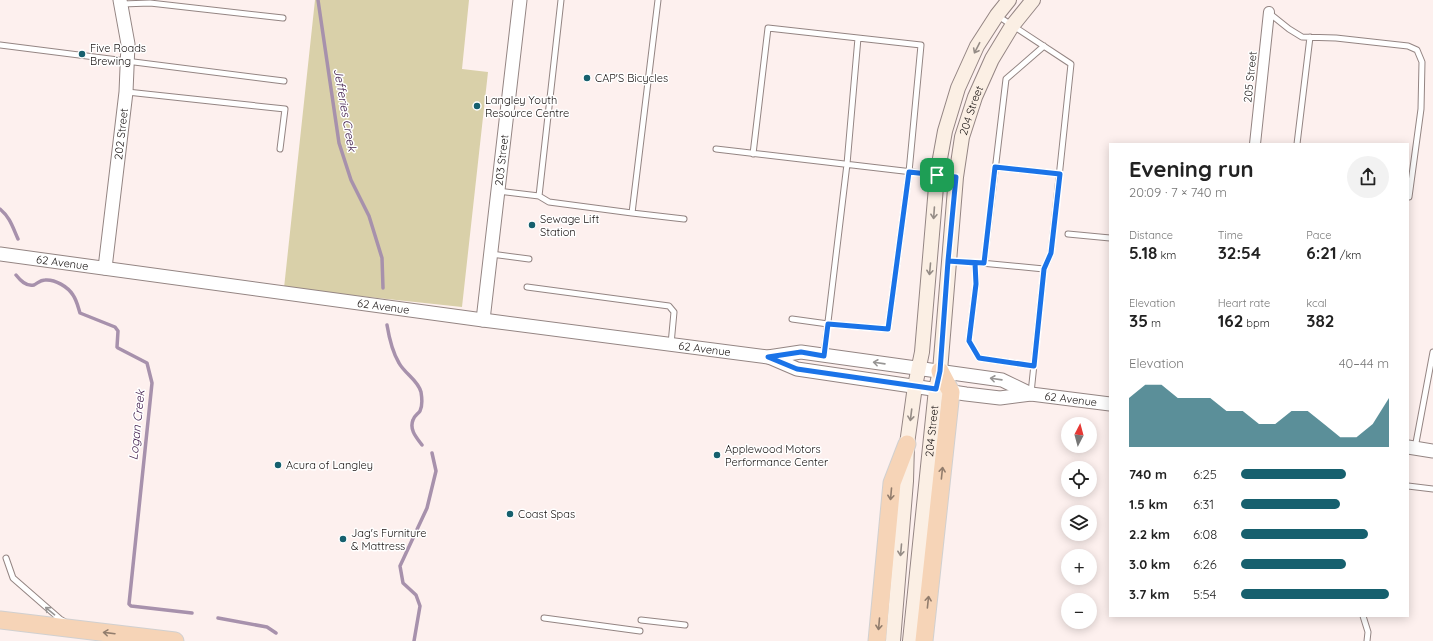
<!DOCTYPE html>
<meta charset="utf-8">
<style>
body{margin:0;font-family:Quicksand,sans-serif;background:#f2f2f2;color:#222;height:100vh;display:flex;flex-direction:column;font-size:15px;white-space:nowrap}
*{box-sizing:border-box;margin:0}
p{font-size:13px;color:#767676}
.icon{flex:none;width:22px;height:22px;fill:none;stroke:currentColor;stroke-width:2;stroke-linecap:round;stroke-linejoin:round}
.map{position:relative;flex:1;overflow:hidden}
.panel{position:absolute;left:1109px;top:143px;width:300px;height:474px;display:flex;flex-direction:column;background:#fff;border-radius:0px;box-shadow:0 2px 10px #0003}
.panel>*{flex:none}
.needle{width:26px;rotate:6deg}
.tools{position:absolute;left:1061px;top:417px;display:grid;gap:8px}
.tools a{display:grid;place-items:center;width:36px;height:36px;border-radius:50%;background:#fff;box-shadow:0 2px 10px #0003;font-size:20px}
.pin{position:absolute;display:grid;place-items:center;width:34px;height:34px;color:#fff;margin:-17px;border-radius:8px;box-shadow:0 2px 6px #0006}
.round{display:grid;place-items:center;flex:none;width:42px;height:42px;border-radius:21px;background:#f2f2f2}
.headline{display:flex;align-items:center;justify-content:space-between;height:68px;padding:0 20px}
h1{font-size:22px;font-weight:800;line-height:30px}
.stats{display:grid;grid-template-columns:repeat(3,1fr);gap:6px;height:68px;padding:4px 20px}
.stats div{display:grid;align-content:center}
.stats b{font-size:17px;font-weight:800}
.stats small{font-size:11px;font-weight:400}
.stats p{font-size:11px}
.chart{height:112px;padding:8px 20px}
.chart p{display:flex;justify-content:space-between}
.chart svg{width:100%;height:72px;margin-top:4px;fill:#16606e;opacity:.7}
ul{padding:0 20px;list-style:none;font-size:13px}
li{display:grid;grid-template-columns:64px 48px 1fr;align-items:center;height:30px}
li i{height:10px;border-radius:5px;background:#16606e}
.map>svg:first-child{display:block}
</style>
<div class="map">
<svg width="1433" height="641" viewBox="0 0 1433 641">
<rect width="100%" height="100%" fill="#fdf0ee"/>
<path fill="#d9d0a9" d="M315,0H469L462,69L488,72L462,307L284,288Z"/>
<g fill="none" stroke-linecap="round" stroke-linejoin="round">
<path stroke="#a791ac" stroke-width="3.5" d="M318,0L339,143L351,180L369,216L382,258L383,288
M0,209C10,217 13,228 18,239
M16,275C20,280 26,287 34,285C38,283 40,280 45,280C55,279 68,287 73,295C77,301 78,307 80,313L115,327L118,331L117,347L118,348L147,363L152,383L129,604L131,606L192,613
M387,325C389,337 393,353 399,363C405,374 418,380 421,392C422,398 423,405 420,411C418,414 414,416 413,420C409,430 417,438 422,445
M218,618L267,627L276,633
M414,641L420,606L416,595L403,583L400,566L427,508L436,471L432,453"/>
<defs>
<path id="service" d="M658,0L632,213L684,219
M122,4L150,3L283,18
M1269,13L1289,29L1302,37L1336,38L1408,46L1417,50L1422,62L1421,109L1409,197
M998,16L1071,64L1051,253L1044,269L1031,393
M0,45L284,81
M127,92L285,109L280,149
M1297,144L1310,37
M716,149L955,177
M753,154L768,28L921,45L909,172L888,329L828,324L792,319
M995,167L1060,174
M498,191L539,196L549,202L632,213
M539,196L561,0
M1068,234L1110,238
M491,254L529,259
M949,261L981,263L1044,269
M975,263L976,284L969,341L979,358L1034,366
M984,263L1006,79L1044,46
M527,287L669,306L674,312L671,344
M824,355L847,164L858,38
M1415,448L1433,352
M1408,486L1433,489
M6,558L13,578L60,619L65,622
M1363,616L1368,632L1367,641
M544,618L640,631
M641,620L685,625"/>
<path id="minor" d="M1255,144L1269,12"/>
<g id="tertiary">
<path id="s1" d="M0,254L483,320L768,357L801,352L1002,380L1031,394"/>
<path id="s2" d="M105,268L126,92L128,44L120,0"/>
<path id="s3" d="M483,320L520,0"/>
<path id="s4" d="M769,357L797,369L966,394L1000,398L1031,394L1110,404"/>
<path d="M1408,447L1433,451"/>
</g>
<g id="secondary">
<path d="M893,641L906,481L907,444L915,386L922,352L937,175L945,131L958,88L977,46L997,15L1009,0"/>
<path id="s5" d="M910,641L936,389L940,371L956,177L962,137L975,97L992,59L1012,26L1033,0"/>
</g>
<path id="trunk" d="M0,620L175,641
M877,641L892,483L907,444
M924,641L951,392L940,371"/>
</defs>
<use href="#service" stroke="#948583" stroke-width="7"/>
<use href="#minor" stroke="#948583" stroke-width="12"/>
<use href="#tertiary" stroke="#948583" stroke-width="15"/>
<use href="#secondary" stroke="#948583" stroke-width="16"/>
<use href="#trunk" stroke="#d1d0d0" stroke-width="19"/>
<use href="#service" stroke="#fff" stroke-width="5"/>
<use href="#minor" stroke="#fff" stroke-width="10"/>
<use href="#tertiary" stroke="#fff" stroke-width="13"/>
<use href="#secondary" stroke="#fbefe4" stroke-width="14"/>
<use href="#trunk" stroke="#f6d4b7" stroke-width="17"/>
</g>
<defs><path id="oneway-shaft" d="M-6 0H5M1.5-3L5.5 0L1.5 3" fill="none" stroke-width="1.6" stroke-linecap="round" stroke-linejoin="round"/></defs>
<g stroke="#958c86">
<use href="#oneway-shaft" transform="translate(977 48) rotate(117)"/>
<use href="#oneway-shaft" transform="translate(934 213) rotate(94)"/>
<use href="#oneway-shaft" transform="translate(930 269) rotate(95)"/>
<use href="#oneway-shaft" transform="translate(911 415) rotate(97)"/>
<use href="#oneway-shaft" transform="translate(901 550) rotate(95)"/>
</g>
<g stroke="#979594">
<use href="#oneway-shaft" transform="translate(879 363) rotate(-172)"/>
<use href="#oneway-shaft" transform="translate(996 379) rotate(-172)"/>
<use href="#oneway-shaft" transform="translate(50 611) rotate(-140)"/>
</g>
<g stroke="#927d6d">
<use href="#oneway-shaft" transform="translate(942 473) rotate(-84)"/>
<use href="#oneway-shaft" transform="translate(891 494) rotate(95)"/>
<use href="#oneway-shaft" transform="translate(928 602) rotate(-84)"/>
<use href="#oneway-shaft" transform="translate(879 624) rotate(95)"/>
<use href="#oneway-shaft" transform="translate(109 633) rotate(-173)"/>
</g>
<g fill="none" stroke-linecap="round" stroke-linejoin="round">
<defs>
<path id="route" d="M937,175L909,172L888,329L828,324L824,356L801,352L768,357L797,369L936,389L940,371L948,261L975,263L976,284L969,341L979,358L1034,366L1044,269L1051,253L1060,174L995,167L984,263L948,261L956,177L937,175"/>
</defs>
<use href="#route" stroke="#fff" stroke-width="8"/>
<use href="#route" stroke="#1a73e8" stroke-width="5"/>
</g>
<g fill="#16606e" stroke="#fff" stroke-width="1.5">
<circle cx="82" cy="54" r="4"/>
<circle cx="587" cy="78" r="4"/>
<circle cx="477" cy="106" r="4"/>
<circle cx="532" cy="225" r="4"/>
<circle cx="717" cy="455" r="4"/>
<circle cx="278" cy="465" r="4"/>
<circle cx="510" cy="514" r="4"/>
<circle cx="343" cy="539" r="4"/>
</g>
<g text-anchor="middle" stroke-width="3" stroke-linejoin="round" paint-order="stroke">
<g font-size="11" fill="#181312" stroke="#fff" text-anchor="start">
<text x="90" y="52">Five Roads<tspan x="90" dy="13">Brewing</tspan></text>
<text x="595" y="82">CAP'S Bicycles</text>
<text x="485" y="104">Langley Youth<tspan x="485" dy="13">Resource Centre</tspan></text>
<text x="540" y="223">Sewage Lift<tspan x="540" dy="13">Station</tspan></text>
<text x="725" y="453">Applewood Motors<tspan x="725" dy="13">Performance Center</tspan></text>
<text x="286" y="469">Acura of Langley</text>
<text x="518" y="518">Coast Spas</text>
<text x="351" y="537">Jag's Furniture<tspan x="351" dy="13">&amp; Mattress</tspan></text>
</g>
<g font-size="11" fill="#181312" stroke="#fff">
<text transform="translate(1250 77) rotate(-84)" y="4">205 Street</text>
<text dy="4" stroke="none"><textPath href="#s5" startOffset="535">204 Street</textPath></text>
<text dy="4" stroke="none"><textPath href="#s2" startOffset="135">202 Street</textPath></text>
<text dy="4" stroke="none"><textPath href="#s3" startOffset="161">203 Street</textPath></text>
<text dy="4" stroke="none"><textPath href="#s1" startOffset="63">62 Avenue</textPath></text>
<text dy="4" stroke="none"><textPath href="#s1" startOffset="387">62 Avenue</textPath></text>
<text dy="4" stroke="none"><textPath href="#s1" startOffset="711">62 Avenue</textPath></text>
<text dy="4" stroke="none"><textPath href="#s4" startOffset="307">62 Avenue</textPath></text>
<text dy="4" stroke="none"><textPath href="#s5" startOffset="211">204 Street</textPath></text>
</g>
<g font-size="12" font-style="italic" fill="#3b1747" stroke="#fff">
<text transform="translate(345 110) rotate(80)" y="4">Jefferies Creek</text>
<text transform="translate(137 425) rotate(-84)" y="4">Logan Creek</text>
</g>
</g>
</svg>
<div class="tools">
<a><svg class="needle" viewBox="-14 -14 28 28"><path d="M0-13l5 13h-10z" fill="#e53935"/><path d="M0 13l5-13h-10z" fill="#767676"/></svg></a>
<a><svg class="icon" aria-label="locate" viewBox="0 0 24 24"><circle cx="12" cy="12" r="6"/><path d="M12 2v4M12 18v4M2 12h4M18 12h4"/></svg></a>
<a><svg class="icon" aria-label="layers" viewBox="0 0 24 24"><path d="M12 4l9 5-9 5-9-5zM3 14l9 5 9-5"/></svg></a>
<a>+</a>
<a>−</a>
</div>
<div class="pin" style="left:937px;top:175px;background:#1e9e55"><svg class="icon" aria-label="arrive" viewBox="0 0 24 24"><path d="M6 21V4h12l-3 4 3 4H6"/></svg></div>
<section class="panel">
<div class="headline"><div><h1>Evening run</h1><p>20:09 · 7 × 740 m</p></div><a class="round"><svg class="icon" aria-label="share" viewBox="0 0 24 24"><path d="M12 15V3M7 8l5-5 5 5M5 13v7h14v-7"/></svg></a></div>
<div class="stats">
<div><p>Distance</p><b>5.18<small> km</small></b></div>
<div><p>Time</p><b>32:54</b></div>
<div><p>Pace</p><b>6:21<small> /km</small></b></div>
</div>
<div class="stats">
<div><p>Elevation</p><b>35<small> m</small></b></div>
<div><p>Heart rate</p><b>162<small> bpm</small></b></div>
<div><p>kcal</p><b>382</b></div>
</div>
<div class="chart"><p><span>Elevation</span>40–44 m</p>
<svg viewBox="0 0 160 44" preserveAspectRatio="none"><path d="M0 44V14L10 6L20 6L30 14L40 14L50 14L60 22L70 22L80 30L90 30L100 22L110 22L120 30L130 38L140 38L150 30L160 14V44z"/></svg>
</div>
<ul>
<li><b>740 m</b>6:25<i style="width:71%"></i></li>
<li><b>1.5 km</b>6:31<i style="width:67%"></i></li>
<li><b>2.2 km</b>6:08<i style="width:86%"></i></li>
<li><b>3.0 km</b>6:26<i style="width:71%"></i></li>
<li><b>3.7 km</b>5:54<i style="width:100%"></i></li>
</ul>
</section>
</div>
